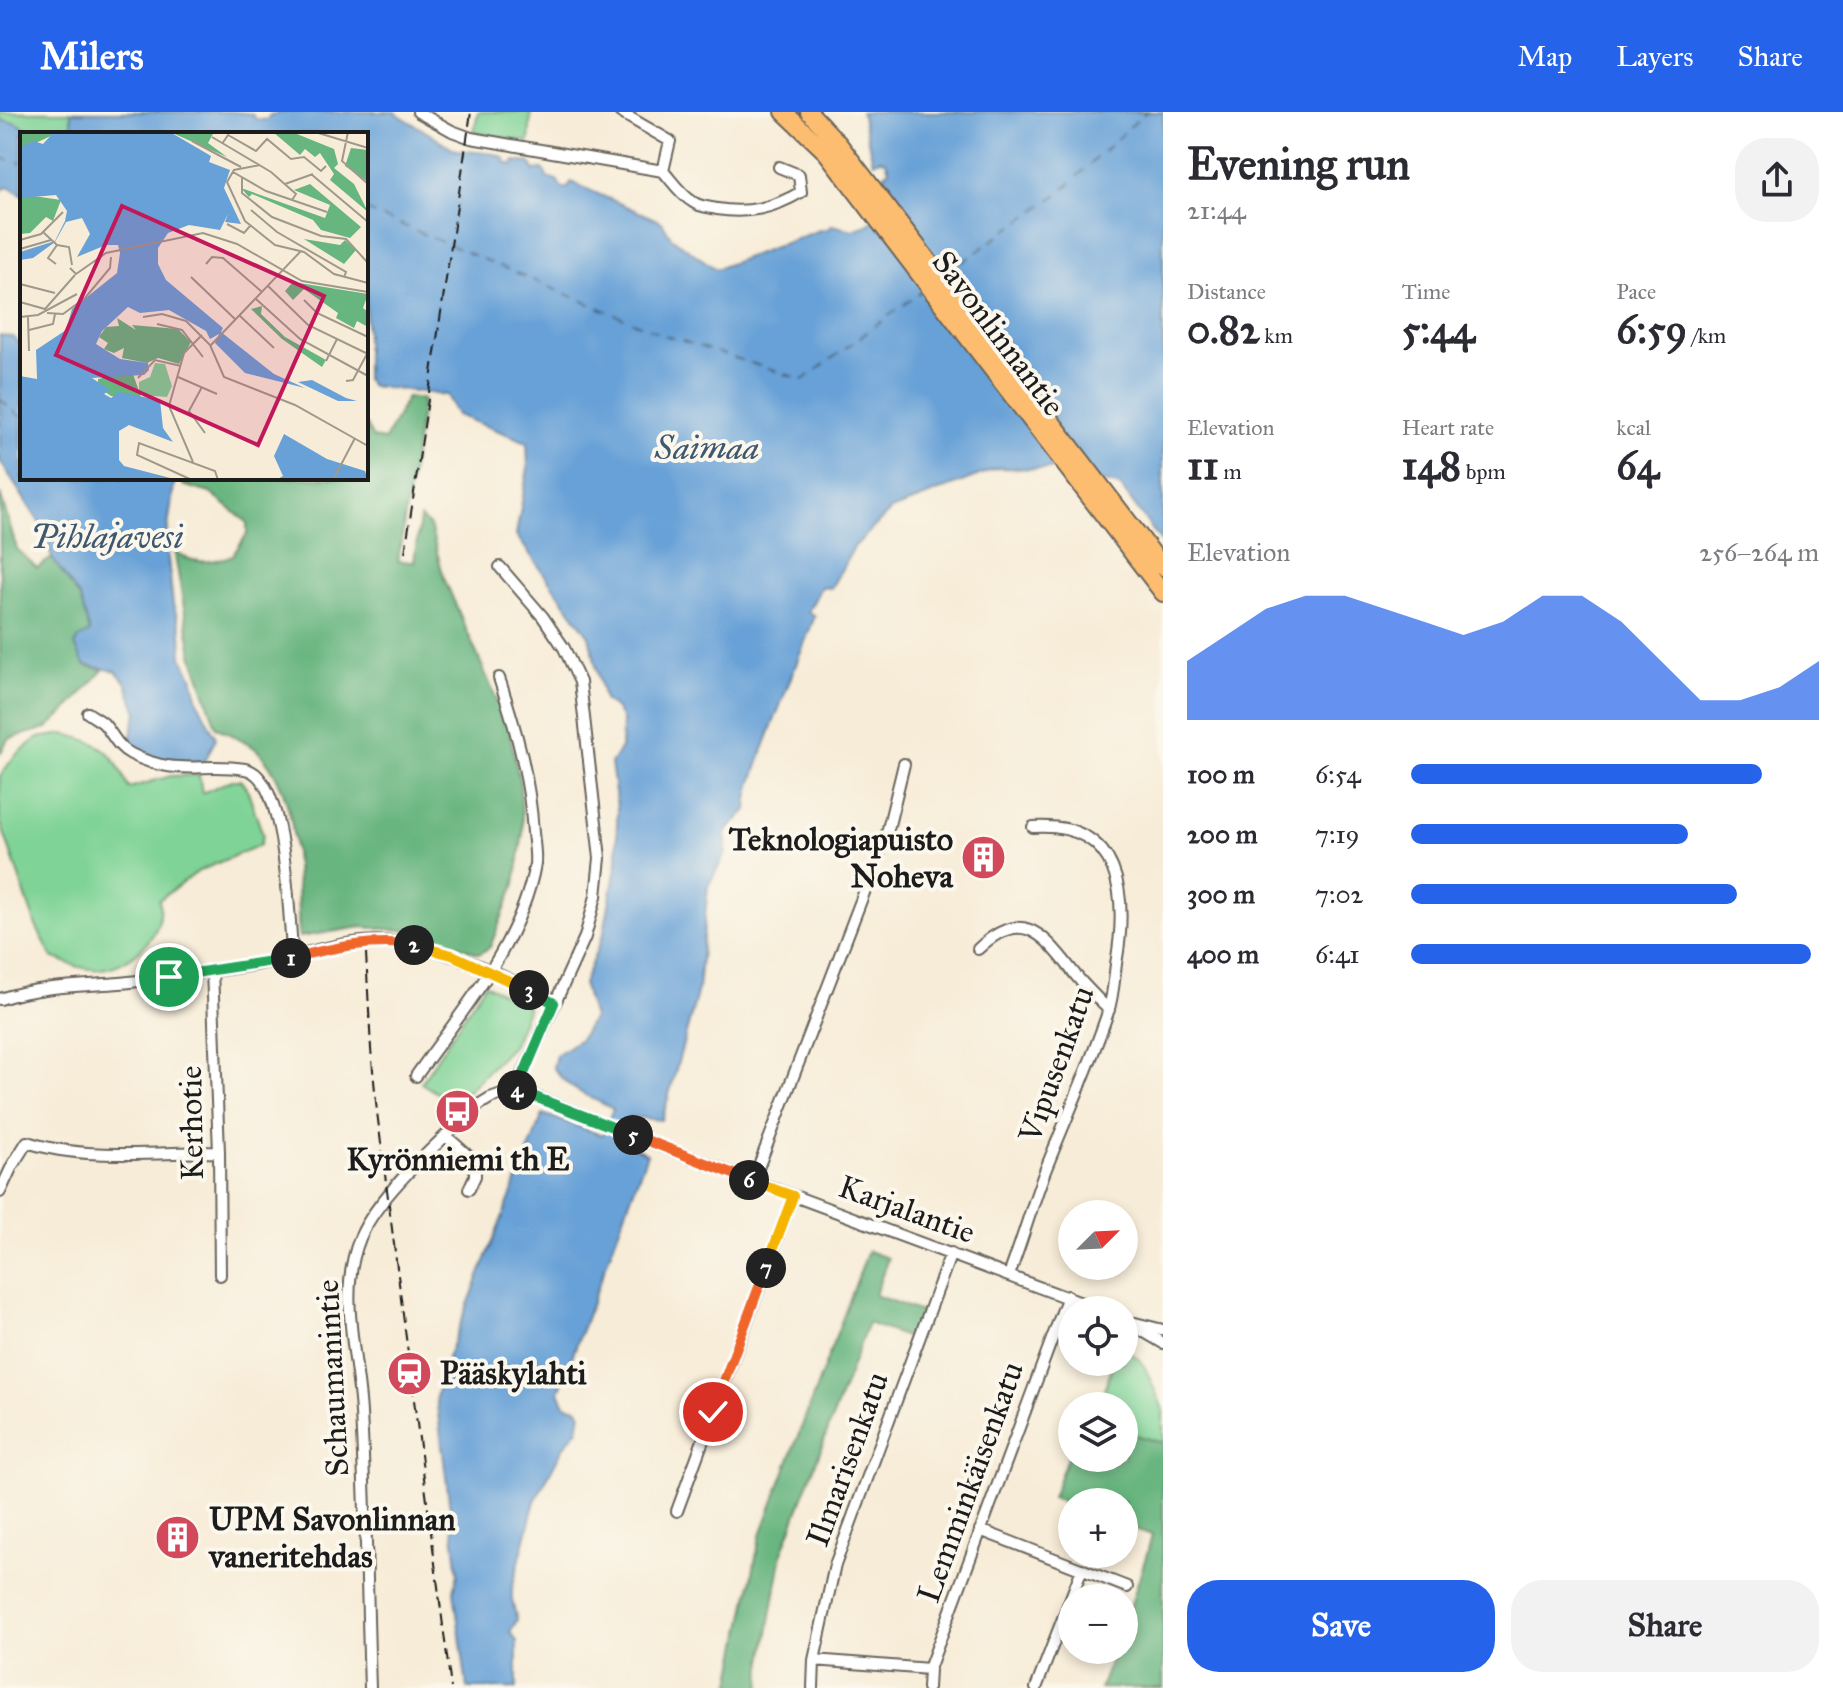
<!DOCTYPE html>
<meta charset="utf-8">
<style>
body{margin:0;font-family:"IM FELL Great Primer",serif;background:#f2f2f3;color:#2b2b33;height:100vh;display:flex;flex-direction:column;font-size:30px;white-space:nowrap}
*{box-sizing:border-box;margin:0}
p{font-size:26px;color:#7c7c81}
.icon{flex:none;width:44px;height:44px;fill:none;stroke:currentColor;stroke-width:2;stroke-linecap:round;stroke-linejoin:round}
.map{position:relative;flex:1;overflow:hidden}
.sheet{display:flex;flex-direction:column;background:#fff;width:680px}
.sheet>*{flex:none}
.needle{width:52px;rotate:66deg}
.buttons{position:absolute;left:1058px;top:1088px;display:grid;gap:16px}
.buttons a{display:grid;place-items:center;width:80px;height:80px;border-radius:50%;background:#fff;box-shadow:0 4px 12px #0003;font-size:40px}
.pin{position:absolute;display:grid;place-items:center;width:68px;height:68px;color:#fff;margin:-34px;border:4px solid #fff;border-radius:50%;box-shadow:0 2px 8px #0007}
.km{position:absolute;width:40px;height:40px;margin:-20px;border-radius:50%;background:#222;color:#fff;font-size:22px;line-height:40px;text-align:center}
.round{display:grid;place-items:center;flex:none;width:84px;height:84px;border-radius:32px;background:#f2f2f3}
.overview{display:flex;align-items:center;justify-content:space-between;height:136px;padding:0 24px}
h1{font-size:44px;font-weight:800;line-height:60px}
.metrics{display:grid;grid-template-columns:repeat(3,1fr);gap:12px;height:136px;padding:8px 24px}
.metrics div{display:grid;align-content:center}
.metrics b{font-size:40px;font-weight:800}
.metrics small{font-size:22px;font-weight:400}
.metrics p{font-size:22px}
.chart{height:224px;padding:16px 24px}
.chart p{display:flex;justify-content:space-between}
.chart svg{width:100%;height:144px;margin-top:8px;fill:#2563eb;opacity:.7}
.action{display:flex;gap:16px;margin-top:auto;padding:16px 24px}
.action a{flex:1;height:92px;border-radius:32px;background:#2563eb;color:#fff;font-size:32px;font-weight:800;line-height:92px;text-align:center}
.action a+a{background:#f2f2f3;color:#2b2b33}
ul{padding:0 24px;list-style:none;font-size:26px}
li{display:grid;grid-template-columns:128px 96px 1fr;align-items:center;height:60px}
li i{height:20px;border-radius:10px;background:#2563eb}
header{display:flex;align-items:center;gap:48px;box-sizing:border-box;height:112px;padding:0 40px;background:#2563eb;color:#fff}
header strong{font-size:38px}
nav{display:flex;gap:44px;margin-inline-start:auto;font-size:28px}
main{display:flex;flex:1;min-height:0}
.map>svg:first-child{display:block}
</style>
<header>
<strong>Milers</strong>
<nav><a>Map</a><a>Layers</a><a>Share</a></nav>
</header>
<main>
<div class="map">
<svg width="1163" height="1576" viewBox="0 0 1163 1576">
<rect width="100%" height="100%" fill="#fbf7ec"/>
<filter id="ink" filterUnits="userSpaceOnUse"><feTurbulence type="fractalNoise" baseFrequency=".0125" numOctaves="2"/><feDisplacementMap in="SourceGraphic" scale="16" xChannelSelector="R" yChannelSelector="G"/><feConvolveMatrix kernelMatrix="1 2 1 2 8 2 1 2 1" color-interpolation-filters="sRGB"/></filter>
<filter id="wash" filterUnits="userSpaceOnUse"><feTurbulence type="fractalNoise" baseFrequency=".006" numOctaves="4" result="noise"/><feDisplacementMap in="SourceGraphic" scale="32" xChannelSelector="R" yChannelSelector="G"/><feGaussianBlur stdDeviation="1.8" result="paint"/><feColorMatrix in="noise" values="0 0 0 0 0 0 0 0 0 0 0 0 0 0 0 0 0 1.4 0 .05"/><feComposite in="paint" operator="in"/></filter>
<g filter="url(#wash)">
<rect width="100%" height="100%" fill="#f7ecd7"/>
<path fill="#7fd396" stroke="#4e7859" stroke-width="2" d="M0,0H71L72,19C48,31 24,12 0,8Z
M478,0H531L529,30L474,20Z
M65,622C107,633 111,638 129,676L171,664L199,663L202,681L232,668H240L246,674L263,723L260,733L199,759L159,788C167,819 135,850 107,856C89,861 69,852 52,845L36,814L0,709V664L14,645L37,626Z
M485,872L528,895L513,933L455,992L421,971Z
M1124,1235L1143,1251L1163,1297V1331L1124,1320V1294H1098L1114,1250H1124Z"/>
<path fill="#67b57f" stroke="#42684e" stroke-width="2" d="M407,285L423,287L398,449L414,450L420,406L430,414L444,466L509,616L520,672L523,721L515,772L490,835L479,842L424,820L362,815L299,825C295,765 303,687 259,640C248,629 229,622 216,615L192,542L174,438C191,454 212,450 232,444L247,422V410L210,381L183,373L185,366H366V312L373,326L385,328Z
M0,382L17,437L37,456L52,446L80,486L90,520L78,527L84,553L103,558L69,596L47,616L8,627L0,642Z
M868,1139L888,1146L875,1183L921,1200L911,1227L868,1211L782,1441L762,1555L761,1576H730L760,1425Z
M1124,1320L1163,1331V1576H1100L1115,1538H1124C1124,1499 1143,1461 1152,1423L1124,1413V1390H1072V1393L1052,1386L1072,1332V1346H1124Z"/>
<path fill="#68a1d7" stroke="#425e7a" stroke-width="2" d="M71,0H232L252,2L256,7L267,8L270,3L285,0H394L456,38L495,42L505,46V50L513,53L515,49L531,51L534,59L543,57L547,65L557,68L562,76H568L571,70L662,110L671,125L716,157L822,117H828L832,113L853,118L867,113L900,87L884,63L889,58L886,49L880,47L873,50L861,0H1163V432L1120,374L1059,357L997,356L891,398L854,435L831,476L821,475L808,500L815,504L762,640C756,662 748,674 747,698L726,720V741L708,774L698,878L662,1008L629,1005L621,1029L647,1042L559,1280L565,1293L578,1296L581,1302L578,1317L563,1336L535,1389L512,1477V1488L517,1508L510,1520L517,1529V1576H467L454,1479L458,1461L436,1285L443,1256L543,1002L602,1023L613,997C590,984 568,979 553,955L556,943L580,927L593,906L583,872L604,820L617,750V695L611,651L621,636L622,607L615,596L604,588L589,524L516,423L528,356L527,330L457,303L447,283L372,274L366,269V22H68L72,19Z
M0,8L17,11L37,22H22V83L10,75L2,77L0,81Z
M0,223L13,225L22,235V366H175L166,429L173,492L181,517L182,546L192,564L199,592L216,626L205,649C180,649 147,652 129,630L137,600L126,571L116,559L84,553L75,533L78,527L90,520L80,486L52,446L44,418L0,349Z"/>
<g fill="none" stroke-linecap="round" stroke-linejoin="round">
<path stroke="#3e5870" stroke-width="2" stroke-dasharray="10 8" stroke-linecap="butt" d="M0,46L22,51
M366,98L664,223L803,268L922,179
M947,161L1058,82L1146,0
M0,287L22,306"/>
</g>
</g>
<g filter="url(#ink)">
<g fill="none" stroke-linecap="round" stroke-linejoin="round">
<defs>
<path id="minor" d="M418,0L452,19L471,26L663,59C672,69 681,83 693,90C700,95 709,95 717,97C748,102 774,96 801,80L799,63L779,55
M620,0L670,29L663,59
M500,455L543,505L564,536L580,570L600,746L596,784L585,825L516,977
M88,601C92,604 98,607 103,611C113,622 117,635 131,642C176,665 202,650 245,657C288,664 288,810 293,845
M978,837C1020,797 1041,819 1070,856C1081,871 1095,884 1109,898
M212,858L219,1040L220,1163
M0,887C39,874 80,874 120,871C162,867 205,860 247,854C293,848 343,825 390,830C449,836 503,863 554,891
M416,964C461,900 521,832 535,752C536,742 534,731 533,721C530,667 516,617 499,566
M516,977L660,1034L1100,1198
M447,1025L475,1050V1064L469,1077
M753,1069L887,721L904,652
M0,1080L12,1054L27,1030C84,1049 158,1040 219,1040
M1009,1163C1022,1129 1032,1093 1045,1059C1066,1006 1090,954 1108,900C1113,885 1114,868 1116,852C1128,784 1122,709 1033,715
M1124,1208L1163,1231
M1135,1211L1163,1218
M677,1399L793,1084
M980,1418L1127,1475
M814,1548L929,1557
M370,1576C367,1484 366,1393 361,1301C358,1243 337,1182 360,1126C379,1081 441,1029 477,994L490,986L516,977
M813,1576L814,1548L835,1453L951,1141
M928,1576L929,1557L1068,1184
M1036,1576L1082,1457"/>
<path id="highway" d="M784,0L826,40L1163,481
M809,0L838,31L1163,455"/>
</defs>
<use href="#minor" stroke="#69655d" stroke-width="14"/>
<use href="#highway" stroke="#69655d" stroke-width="20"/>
<use href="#minor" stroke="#fff" stroke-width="10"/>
<use href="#highway" stroke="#fcbd6f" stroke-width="16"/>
<path stroke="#1c1c1c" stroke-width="2" stroke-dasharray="12 6" stroke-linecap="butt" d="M405,441L471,0
M366,841L371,937L377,1000L451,1576"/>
</g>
</g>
<g fill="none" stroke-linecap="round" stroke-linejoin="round" filter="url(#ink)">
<defs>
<path id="split-1" d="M169,865L291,846"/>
<path id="split-2" d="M291,846C333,836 370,827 414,833"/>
<path id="split-3" d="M414,833L452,843L529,878"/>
<path id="split-4" d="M517,978L554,891L529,878"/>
<path id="split-5" d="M517,978L633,1023"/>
<path id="split-6" d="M633,1023L749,1068"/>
<path id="split-7" d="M749,1068L793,1084L766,1156"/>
<path id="split-8" d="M723,1272L766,1156"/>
<path id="split-9" d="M713,1300L723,1272"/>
</defs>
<use href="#split-1" stroke="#fff" stroke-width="16"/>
<use href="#split-2" stroke="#fff" stroke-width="16"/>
<use href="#split-3" stroke="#fff" stroke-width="16"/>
<use href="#split-4" stroke="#fff" stroke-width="16"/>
<use href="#split-5" stroke="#fff" stroke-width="16"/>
<use href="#split-6" stroke="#fff" stroke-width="16"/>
<use href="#split-7" stroke="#fff" stroke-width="16"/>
<use href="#split-8" stroke="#fff" stroke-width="16"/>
<use href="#split-9" stroke="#fff" stroke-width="16"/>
<use href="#split-1" stroke="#22a559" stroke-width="10"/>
<use href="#split-2" stroke="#f0652b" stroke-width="10"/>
<use href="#split-3" stroke="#f5b400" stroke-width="10"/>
<use href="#split-4" stroke="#22a559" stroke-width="10"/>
<use href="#split-5" stroke="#22a559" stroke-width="10"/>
<use href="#split-6" stroke="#f0652b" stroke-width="10"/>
<use href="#split-7" stroke="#f5b400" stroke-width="10"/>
<use href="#split-8" stroke="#f0652b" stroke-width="10"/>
<use href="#split-9" stroke="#f5b400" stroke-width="10"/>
</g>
<defs>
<symbol id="building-disc" viewBox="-11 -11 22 22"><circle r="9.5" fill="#d1495b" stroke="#fbf7ec"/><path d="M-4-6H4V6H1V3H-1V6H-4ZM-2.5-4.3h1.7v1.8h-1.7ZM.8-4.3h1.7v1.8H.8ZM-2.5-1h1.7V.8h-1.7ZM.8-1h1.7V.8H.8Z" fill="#fff"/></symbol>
<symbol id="bus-disc" viewBox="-11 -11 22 22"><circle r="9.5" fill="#d1495b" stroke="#fbf7ec"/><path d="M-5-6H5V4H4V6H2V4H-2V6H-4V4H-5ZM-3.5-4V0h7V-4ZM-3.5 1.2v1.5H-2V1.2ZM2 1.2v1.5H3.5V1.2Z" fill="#fff"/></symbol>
<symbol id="station-disc" viewBox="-11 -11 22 22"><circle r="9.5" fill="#d1495b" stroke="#fbf7ec"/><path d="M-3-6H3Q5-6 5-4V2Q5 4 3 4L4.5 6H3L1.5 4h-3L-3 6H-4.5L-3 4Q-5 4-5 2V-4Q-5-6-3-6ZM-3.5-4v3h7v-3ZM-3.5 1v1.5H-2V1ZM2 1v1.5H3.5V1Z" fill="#fff"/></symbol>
</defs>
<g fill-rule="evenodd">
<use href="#building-disc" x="958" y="720" width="51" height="51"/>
<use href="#bus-disc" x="432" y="974" width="51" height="51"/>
<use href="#station-disc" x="384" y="1236" width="51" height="51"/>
<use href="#building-disc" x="152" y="1400" width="51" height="51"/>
</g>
<g text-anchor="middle" stroke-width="8" stroke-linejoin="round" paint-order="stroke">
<g font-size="32" fill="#1c1c1c" stroke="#fbf7ec">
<text transform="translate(999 221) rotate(53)" y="11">Savonlinnantie</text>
<text transform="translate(1056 952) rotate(-70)" y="11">Vipusenkatu</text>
<text transform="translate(191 1011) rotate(-91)" y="11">Kerhotie</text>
<text transform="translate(907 1097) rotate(20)" y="11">Karjalantie</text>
<text transform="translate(332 1266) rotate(-93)" y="11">Schaumanintie</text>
<text transform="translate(847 1347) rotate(-70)" y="11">Ilmarisenkatu</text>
<text transform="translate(970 1370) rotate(-70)" y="11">Lemminkäisenkatu</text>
</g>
<g font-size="32" font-weight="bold" fill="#1c1c1c" stroke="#fbf7ec" text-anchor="start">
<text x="953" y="738" text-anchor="end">Teknologiapuisto<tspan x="953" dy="37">Noheva</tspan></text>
<text x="458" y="1058" text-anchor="middle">Kyrönniemi th E</text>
<text x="440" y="1272">Pääskylahti</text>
<text x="209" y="1418">UPM Savonlinnan<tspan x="209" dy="37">vaneritehdas</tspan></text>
</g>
<g font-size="34" font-style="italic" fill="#3e5870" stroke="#fbf7ec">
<text x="707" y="347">Saimaa</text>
<text x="107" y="436">Pihlajavesi</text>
</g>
</g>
<g transform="translate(20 20)">
<rect width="348" height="348" fill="#f7ecd7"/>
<path d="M135,231L145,232L152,254L147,265L122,263L119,258V250L130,245Z" fill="#7fd396"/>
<path d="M0,0H34L35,2L5,16H0ZM150,0H194L188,11L207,25ZM253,0H272L314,17L318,32L314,36L334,52L348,80L310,48L314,42L300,21L295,25L285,17L280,23ZM331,16L348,18V50L325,34ZM290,52L341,95L330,106L301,98L293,88L232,62L229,65L221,56L305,86L310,73L274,58ZM7,63L41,68L33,89L26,85L10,101L0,102V66ZM284,107L320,113L325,108L336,118L324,132ZM273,150L348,162L343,176L348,180V195L337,189L334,196L316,186L318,181L284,157L273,168L265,159ZM242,174L241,182L265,205L306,228L302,235L262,207L231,177ZM97,186L116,198L112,193L158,197L171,210L159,232L138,226L127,231L102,226L104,216L94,221L84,217L88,211L79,205L86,195L99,194ZM103,241L113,242L121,265L91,264L78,255V247Z" fill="#67b57f"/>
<path d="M34,0H150L191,24L189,30L210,38L204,56L221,92L205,90L208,82L200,98L169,93L148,101L138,116V132L146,148L203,196L201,200L254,242L285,256L225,241L195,211L199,202L190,207L186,199L149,178L120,181L108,175L82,199L76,212L100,227L128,231L129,238L124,243L72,246L90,258L84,262L91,266L98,260L140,268L143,296L153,310L109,293L99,299V328L104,334L158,348H0V244L17,247L16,218L46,198L52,177L97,141L100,121L98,113H86L57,125L70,102L62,86L46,90L35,110L13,126L0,128V120L35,109L45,89L47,79L36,63L0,66V16L13,9L23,12ZM292,248L326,266L337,269H318L278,250ZM264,302L307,327L345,339L348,348H256L263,344L254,324Z" fill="#68a1d7"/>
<path fill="none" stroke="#68a1d7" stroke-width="4" d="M59,0L89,41L110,110M53,252L82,231L62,202M0,260L15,262L24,256L65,186L116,136L112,121"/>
<path fill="none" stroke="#9f998c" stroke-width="2" d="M295,0L348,16M328,0L322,29L348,52M192,5L251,40L276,62L272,68M172,9L221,35M202,12L208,3L236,19L247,7L271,27L284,25L301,39L306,34M240,33L214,38L207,50L225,89L255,113L284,120L314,142L348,151M213,40L246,59L307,80M291,42L348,90M222,46V61L252,85L301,104L326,107L348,131M265,52L293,42M231,78L257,100L326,140L324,145M207,92L224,101L230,94M23,100L37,113L49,115L52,133M0,108L21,102L43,80M0,117L31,108M36,132L28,126L37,113M186,132L192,125L203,126L242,160M50,136L56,142L86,121L183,101L217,112L282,149L348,160M171,145L216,188M0,152L35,161M248,154L288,193L348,222M236,167L280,207L348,244M284,168L297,181L348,205M0,170L25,177L55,143M27,181L43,182L65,166L90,136L91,125M220,184L254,216M0,185L18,183L57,162M8,185L9,219M123,185L142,182L166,189L190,213M137,192L162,198L183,225M9,198L33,192L35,182M190,213L204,245L275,273L348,314M191,213L281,119M306,229L317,207M158,245L197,262M118,246L135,228L161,234M326,249L333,248L348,220M182,255L169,279L185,301M173,330L149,274L164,221L182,203M172,348L117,323L119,311L195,339L198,348M313,348L335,306"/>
<path fill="#c2185b" fill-opacity="0.15" stroke="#c2185b" stroke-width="4" d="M102,74L304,164L238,313L36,223Z"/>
<rect width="348" height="348" fill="none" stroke="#1c1c1c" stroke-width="4"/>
</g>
</svg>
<div class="buttons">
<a><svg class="needle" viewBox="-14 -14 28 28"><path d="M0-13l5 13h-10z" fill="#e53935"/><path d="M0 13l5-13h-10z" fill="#7c7c81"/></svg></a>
<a><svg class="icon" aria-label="locate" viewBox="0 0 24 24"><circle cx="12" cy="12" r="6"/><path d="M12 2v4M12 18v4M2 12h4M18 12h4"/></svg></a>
<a><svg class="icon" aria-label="layers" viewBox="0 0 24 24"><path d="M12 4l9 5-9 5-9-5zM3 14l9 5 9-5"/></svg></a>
<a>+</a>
<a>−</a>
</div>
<div class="pin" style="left:169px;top:865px;background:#1e9e55"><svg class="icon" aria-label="arrive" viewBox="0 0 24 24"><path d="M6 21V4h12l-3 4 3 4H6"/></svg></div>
<div class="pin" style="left:713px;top:1300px;background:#d93025"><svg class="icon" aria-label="check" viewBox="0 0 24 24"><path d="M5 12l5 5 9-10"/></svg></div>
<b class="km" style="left:291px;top:846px">1</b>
<b class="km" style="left:414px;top:833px">2</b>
<b class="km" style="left:529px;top:878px">3</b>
<b class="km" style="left:517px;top:978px">4</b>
<b class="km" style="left:633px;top:1023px">5</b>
<b class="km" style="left:749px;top:1068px">6</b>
<b class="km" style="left:766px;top:1156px">7</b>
</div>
<section class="sheet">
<div class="overview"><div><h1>Evening run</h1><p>21:44</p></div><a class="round"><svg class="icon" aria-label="share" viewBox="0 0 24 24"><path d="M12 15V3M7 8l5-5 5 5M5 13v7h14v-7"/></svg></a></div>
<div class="metrics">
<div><p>Distance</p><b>0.82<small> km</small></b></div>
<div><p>Time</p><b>5:44</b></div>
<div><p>Pace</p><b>6:59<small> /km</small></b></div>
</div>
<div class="metrics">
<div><p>Elevation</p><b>11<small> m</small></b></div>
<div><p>Heart rate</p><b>148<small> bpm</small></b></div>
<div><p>kcal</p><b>64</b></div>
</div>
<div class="chart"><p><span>Elevation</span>256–264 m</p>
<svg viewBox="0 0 160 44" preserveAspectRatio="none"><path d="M0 44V26L10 18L20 10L30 6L40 6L50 10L60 14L70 18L80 14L90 6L100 6L110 14L120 26L130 38L140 38L150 34L160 26V44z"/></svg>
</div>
<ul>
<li><b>100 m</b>6:54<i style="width:86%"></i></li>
<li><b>200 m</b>7:19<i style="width:68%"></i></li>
<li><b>300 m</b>7:02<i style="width:80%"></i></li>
<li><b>400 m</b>6:41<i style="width:98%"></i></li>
</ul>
<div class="action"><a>Save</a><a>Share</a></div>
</section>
</main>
